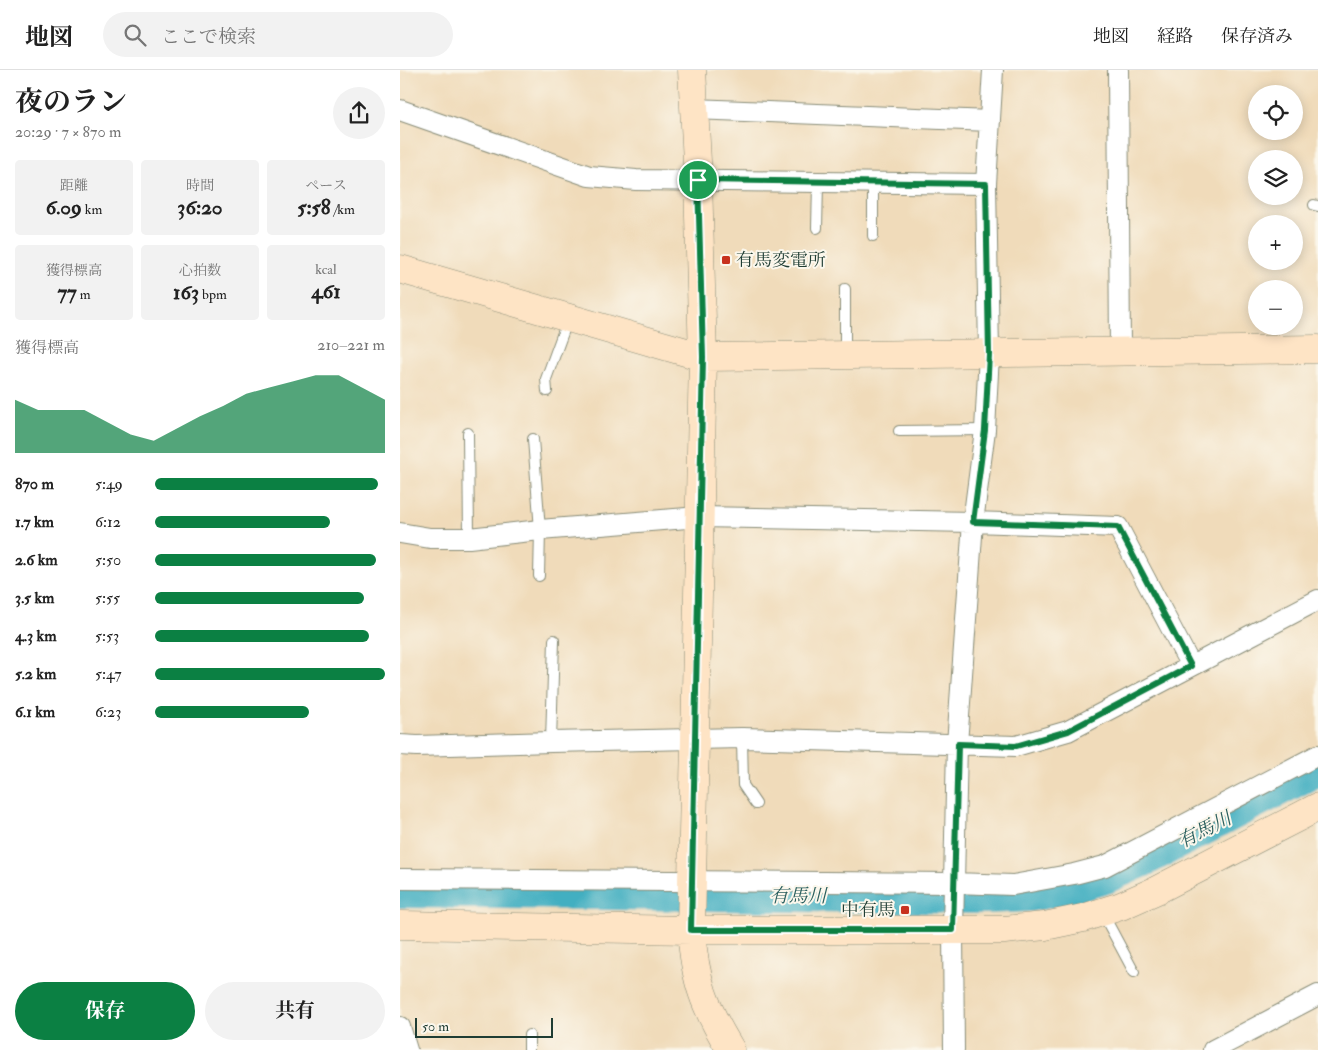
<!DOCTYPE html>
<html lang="ja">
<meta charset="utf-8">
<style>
body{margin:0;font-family:"IM FELL Double Pica","Noto Serif JP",serif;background:#f2f2f2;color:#222;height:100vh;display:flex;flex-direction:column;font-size:19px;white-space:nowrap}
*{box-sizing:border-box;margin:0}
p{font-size:16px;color:#767676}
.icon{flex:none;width:28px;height:28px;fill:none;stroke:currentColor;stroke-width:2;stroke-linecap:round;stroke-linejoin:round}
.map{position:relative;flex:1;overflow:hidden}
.side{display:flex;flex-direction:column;background:#fff;width:400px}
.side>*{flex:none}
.tools{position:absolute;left:848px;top:15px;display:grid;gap:10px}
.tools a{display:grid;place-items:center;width:55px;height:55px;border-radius:50%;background:#fff;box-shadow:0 2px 12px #0003;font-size:25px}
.scale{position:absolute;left:15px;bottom:12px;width:138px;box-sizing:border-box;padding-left:5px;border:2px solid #1f3d34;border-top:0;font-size:14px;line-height:18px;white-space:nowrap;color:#1f3d34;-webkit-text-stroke:4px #fbf7ec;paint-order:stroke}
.pin{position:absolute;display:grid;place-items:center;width:42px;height:42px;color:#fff;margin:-21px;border:2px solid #fff;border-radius:50%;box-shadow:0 1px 5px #0007}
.round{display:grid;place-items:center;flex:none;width:52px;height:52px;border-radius:26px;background:#f2f2f2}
.overview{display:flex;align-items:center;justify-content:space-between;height:85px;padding:0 15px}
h1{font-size:28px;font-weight:700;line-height:38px}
.stats{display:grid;grid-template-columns:repeat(3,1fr);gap:8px;height:85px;padding:5px 15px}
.stats div{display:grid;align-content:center;border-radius:5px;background:#f2f2f2;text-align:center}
.stats b{font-size:21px;font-weight:700}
.stats small{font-size:14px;font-weight:400}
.stats p{font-size:14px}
.chart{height:140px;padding:10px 15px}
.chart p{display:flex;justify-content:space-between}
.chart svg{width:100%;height:90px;margin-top:5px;fill:#0b8043;opacity:.7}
.button{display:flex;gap:10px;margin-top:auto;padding:10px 15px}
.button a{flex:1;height:58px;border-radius:30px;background:#0b8043;color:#fff;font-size:20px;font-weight:700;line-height:58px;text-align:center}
.button a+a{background:#f2f2f2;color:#222}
ul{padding:0 15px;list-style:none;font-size:16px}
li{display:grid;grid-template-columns:80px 60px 1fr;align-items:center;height:38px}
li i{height:12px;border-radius:6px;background:#0b8043}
header{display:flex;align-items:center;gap:30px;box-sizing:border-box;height:70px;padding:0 25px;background:#fff;border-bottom:1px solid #e0e0e0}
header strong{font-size:24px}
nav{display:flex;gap:28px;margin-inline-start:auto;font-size:18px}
.search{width:350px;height:45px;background:#f2f2f2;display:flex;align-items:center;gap:12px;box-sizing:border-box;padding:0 18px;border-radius:28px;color:#767676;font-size:19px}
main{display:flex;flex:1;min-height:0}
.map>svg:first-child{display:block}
</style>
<header>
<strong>地図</strong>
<div class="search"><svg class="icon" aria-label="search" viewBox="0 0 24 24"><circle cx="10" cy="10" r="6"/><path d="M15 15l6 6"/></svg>ここで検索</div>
<nav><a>地図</a><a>経路</a><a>保存済み</a></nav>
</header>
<main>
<section class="side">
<div class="overview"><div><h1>夜のラン</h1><p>20:29 · 7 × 870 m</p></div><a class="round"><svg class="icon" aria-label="share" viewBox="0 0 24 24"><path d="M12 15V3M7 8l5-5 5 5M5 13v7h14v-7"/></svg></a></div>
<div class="stats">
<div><p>距離</p><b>6.09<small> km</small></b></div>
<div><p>時間</p><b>36:20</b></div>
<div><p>ペース</p><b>5:58<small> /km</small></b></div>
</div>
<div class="stats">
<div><p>獲得標高</p><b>77<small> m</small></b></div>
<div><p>心拍数</p><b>163<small> bpm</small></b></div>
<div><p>kcal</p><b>461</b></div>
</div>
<div class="chart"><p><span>獲得標高</span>210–221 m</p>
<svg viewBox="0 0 160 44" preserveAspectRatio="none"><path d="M0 44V18L10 23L20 23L30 23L40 29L50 35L60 38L70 32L80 26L90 21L100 15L110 12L120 9L130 6L140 6L150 12L160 18V44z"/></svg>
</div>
<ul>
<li><b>870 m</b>5:49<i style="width:97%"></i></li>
<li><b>1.7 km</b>6:12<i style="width:76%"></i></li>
<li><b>2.6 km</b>5:50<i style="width:96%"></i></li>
<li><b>3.5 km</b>5:55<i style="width:91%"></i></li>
<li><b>4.3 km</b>5:53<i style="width:93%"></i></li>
<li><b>5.2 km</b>5:47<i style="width:100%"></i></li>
<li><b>6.1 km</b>6:23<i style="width:67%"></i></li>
</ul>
<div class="button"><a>保存</a><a>共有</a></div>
</section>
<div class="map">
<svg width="918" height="980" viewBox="0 0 918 980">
<rect width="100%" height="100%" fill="#fbf7ec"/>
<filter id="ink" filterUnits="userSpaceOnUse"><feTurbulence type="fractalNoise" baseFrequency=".02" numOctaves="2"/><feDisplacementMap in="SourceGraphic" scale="10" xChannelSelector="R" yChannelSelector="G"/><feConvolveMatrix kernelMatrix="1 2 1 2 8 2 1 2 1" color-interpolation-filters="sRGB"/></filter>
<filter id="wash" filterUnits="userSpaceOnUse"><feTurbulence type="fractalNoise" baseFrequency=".0096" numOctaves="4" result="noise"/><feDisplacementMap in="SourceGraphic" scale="20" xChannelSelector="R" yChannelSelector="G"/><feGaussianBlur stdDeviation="1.12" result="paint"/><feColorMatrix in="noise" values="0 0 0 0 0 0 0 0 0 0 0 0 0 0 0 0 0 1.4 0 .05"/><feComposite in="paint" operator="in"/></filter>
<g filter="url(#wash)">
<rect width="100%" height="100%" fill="#f0dbba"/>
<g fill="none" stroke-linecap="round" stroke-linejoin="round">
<path stroke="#43afc1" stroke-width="32" d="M0,822L586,828L629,826L668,819L706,808L742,792L918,700"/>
</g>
</g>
<g filter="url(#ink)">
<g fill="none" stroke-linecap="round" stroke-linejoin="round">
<defs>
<path id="lane" d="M914,135L918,136
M417,158L418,113
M473,166V114
M445,219V283
M147,321L146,309L168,249
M499,361L585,360
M68,363L69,468
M133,369L140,460L139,506
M342,668L343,715L356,734
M151,672L154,570
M703,844L734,902
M129,980V965"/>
<path id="street" d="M718,0L720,282
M293,39L590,51
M0,40L189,106L236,110L586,114
M0,463L30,468H69L140,460L299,447L573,452L718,457L791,596
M0,675L17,676L151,672L342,668L616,676L668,661L918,530
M0,809L554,813L613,815L674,804L705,796L918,685
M0,957L7,980
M554,980L553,860L557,674L573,452L585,360L589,284L586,114L593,0
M813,980L918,925"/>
<path id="secondary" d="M292,0L298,110L303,287L291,860C295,911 304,936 331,980
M0,199L303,287L918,279
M0,855L291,860H604L645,856L683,848L721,836L757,820L918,737"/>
</defs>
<use href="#lane" stroke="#888c77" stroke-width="12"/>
<use href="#street" stroke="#888c77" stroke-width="22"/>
<use href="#secondary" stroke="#888c77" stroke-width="29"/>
<use href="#lane" stroke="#fff" stroke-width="10"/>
<use href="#street" stroke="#fff" stroke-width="20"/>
<use href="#secondary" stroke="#fee4c5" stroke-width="28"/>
</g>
</g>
<g fill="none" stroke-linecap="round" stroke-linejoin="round" filter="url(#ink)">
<defs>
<path id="route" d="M298,110L586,114L589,284L585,360L573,452L718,457L791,596L668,661L616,676L558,674L553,860H291L303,287Z"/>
</defs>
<use href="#route" stroke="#fff" stroke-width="10"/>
<use href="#route" stroke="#0b8043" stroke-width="6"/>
</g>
<g fill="#c8321e" stroke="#fbf7ec" stroke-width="2">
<rect x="321" y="185" width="10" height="10" rx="2.5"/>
<rect x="500" y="835" width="10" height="10" rx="2.5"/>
</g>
<g text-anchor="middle" stroke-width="4" stroke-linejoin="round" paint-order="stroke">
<g font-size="18" fill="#1f3d34" stroke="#fbf7ec" text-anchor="start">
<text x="336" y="196">有馬変電所</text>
<text x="495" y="846" text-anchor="end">中有馬</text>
</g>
<g font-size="19" font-style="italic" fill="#2a5f5e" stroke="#fbf7ec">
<text transform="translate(804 759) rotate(-27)" y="7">有馬川</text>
<text x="398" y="832">有馬川</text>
</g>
</g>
</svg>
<div class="tools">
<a><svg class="icon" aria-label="locate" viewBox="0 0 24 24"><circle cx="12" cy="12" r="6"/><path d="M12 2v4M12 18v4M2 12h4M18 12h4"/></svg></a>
<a><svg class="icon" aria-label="layers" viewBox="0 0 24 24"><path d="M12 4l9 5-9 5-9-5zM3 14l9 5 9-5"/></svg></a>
<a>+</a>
<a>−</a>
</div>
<div class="scale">50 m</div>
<div class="pin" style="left:298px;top:110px;background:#1e9e55"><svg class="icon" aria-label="arrive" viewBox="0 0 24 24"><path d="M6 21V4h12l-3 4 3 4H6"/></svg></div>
</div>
</main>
